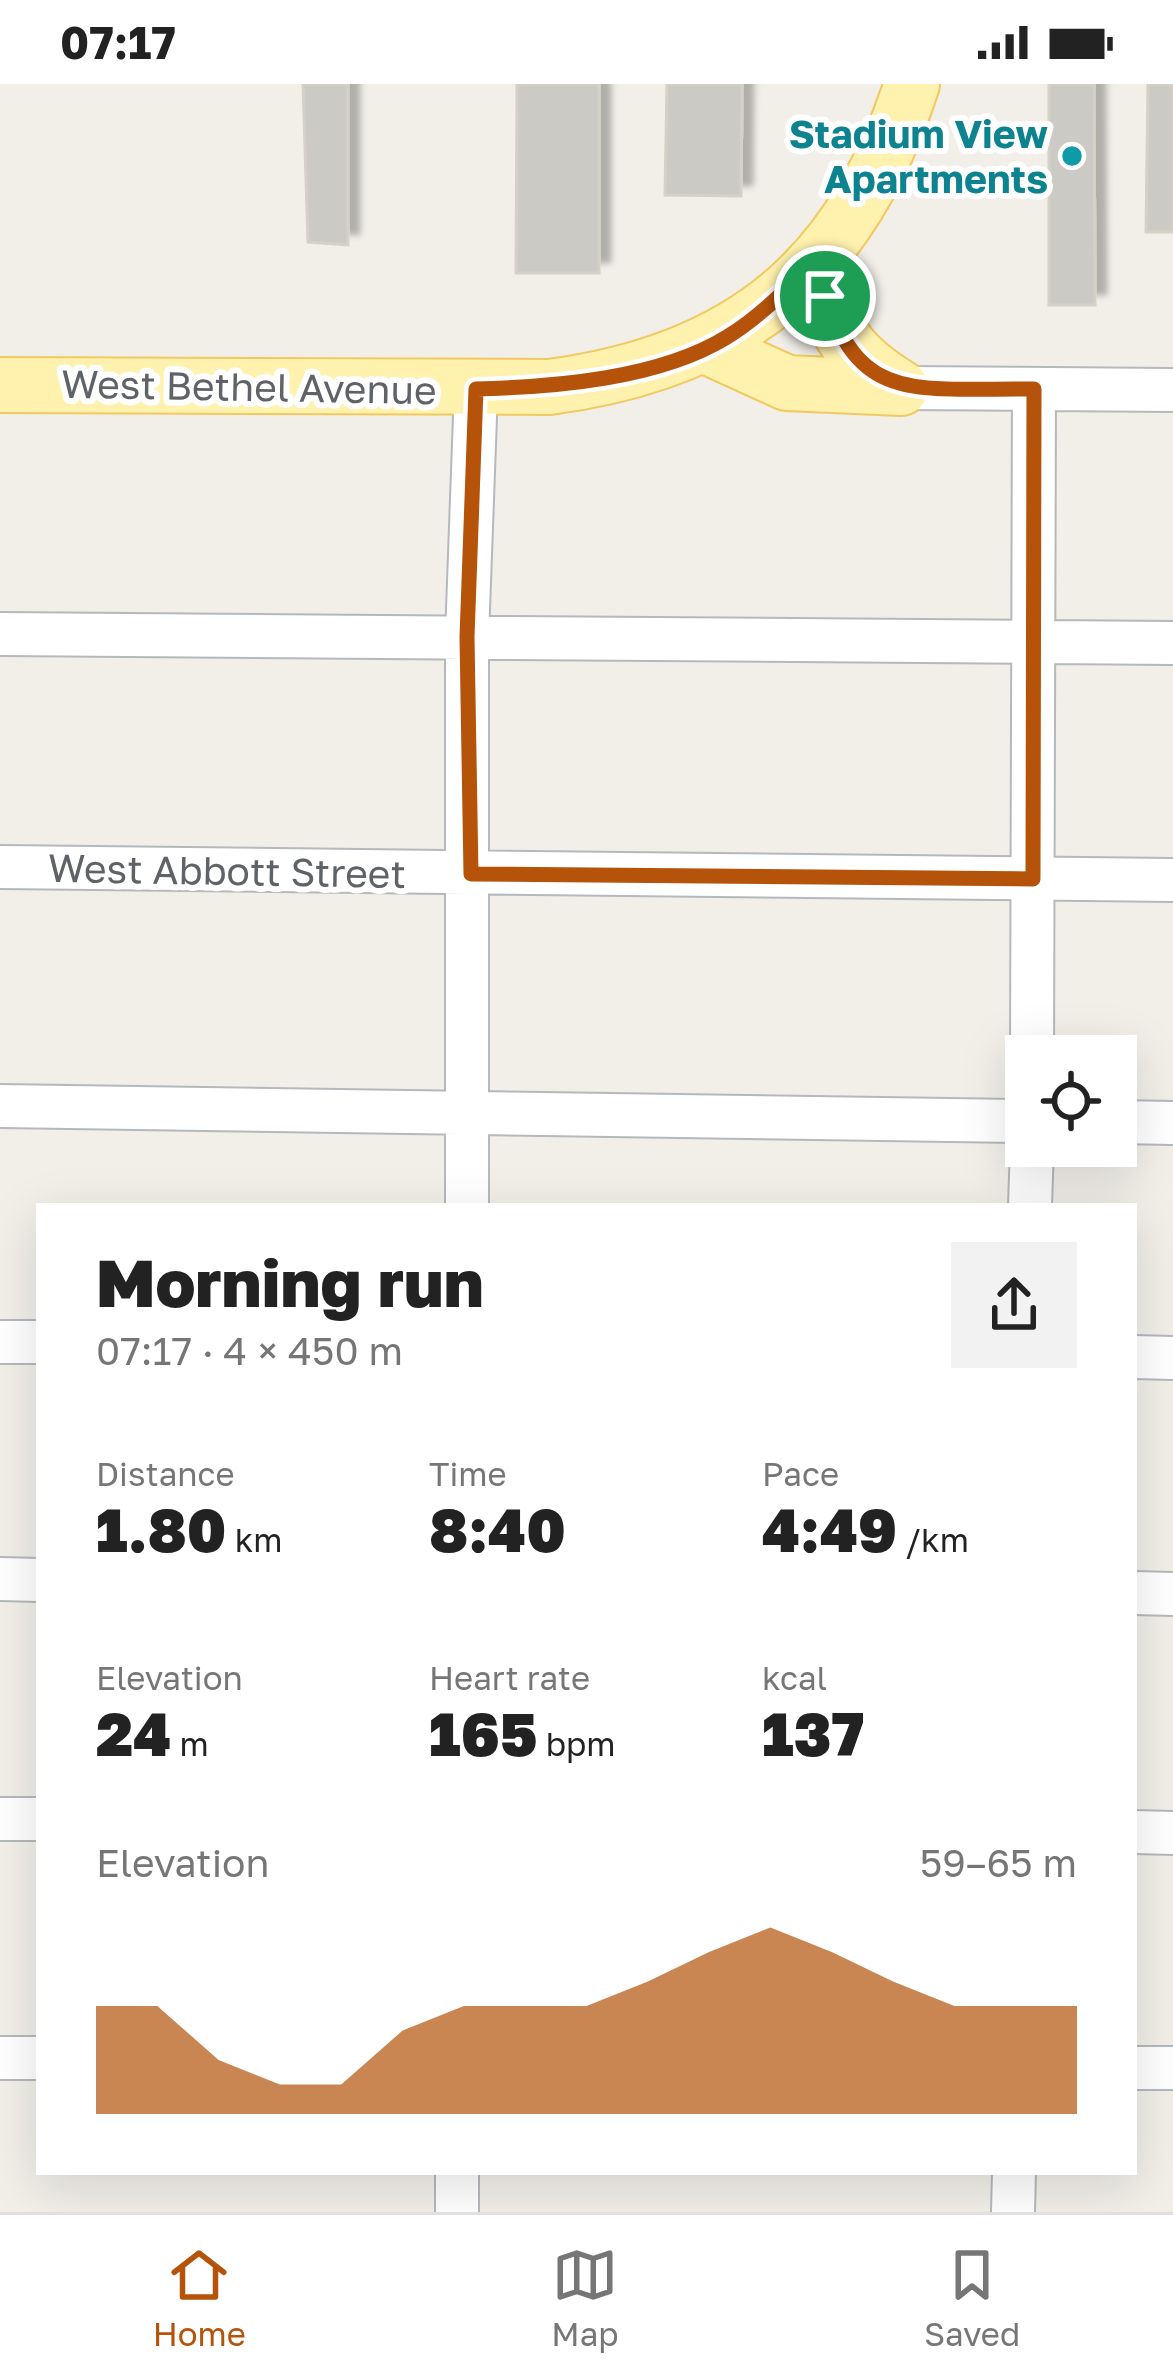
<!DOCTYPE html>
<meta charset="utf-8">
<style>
body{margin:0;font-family:"Golos Text",sans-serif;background:#f2f2f2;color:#222;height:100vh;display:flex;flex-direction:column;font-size:45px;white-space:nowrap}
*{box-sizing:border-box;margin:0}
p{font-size:39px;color:#767676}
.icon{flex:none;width:66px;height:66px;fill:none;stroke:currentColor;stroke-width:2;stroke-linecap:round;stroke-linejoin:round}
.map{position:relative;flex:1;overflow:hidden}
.side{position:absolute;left:36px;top:1119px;width:1101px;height:972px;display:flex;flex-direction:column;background:#fff;border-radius:0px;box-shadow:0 12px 48px #0002}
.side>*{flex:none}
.fabs{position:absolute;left:1005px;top:951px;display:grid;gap:24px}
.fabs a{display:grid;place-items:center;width:132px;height:132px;border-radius:0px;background:#fff;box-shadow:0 12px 48px #0002;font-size:60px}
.pin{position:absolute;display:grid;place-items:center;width:102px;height:102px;color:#fff;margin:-51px;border:6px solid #fff;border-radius:50%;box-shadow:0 3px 12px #0007}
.round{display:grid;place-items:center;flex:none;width:126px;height:126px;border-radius:0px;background:#f2f2f2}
.headline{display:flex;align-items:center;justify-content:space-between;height:204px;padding:0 60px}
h1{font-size:66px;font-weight:800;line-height:90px}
.metrics{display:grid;grid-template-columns:repeat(3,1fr);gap:18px;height:204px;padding:12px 60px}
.metrics div{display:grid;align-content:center}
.metrics b{font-size:60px;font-weight:800}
.metrics small{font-size:33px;font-weight:400}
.metrics p{font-size:33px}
.chart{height:336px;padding:24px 60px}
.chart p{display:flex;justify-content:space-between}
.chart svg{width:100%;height:216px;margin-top:12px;fill:#b45309;opacity:.7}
.status{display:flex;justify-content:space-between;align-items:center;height:84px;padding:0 60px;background:#fff;direction:ltr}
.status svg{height:33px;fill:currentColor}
.dock{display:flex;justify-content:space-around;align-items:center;height:168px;border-top:3px solid #e0e0e0;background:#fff;font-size:33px;color:#767676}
.dock a{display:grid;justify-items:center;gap:6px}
.dock .active{color:#b45309}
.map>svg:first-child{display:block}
</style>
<div class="status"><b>07:17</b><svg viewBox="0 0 49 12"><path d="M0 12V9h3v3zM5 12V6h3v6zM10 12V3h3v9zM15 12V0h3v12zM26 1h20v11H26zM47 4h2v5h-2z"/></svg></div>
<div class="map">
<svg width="1173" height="2128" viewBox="0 0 1173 2128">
<defs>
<filter id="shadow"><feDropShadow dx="11" dy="-11" stdDeviation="3" flood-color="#0004"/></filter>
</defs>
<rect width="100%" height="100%" fill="#f1efe8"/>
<path fill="#cccac5" stroke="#d6d1c6" stroke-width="3" filter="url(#shadow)" d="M303,0H348V161L308,158Z
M517,0H599V189H516Z
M667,0H742L741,112L665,111Z
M1049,0H1094L1095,221H1049Z
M1148,0H1173V148H1146Z"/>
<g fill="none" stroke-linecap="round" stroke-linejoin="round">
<defs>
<path id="minor" d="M901,304L1173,306
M0,550L1173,559
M0,783L1173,796
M1032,972L1034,305
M0,1022L1026,1037
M1116,1038L1173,1039
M467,1122V553L476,305
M1030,1122L1032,1062
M0,1258H39
M1134,1273L1173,1274
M0,1495L39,1496
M1134,1509L1173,1510
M0,1735H39
M1134,1748L1173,1749
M0,1974H39
M1134,1984H1173
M457,2088V2128
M1013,2128L1014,2088"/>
<path id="major" d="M818,174C830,242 842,268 901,304
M708,263L787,299L901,304
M0,301L549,303C741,278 852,185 912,0"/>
</defs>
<use href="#minor" stroke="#b5b8bc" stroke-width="46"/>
<use href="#major" stroke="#f2c960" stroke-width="58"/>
<use href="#minor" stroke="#fff" stroke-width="42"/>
<use href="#major" stroke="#fff2af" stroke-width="54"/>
</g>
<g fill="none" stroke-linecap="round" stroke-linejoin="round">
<defs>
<path id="route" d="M818,174C846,324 907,304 1034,305L1033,795L471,790L467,553L476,305C554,303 659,295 727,253C761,232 790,202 818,174Z"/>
</defs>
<use href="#route" stroke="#fff" stroke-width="24"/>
<use href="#route" stroke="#b45309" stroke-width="15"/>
</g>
<circle fill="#0f9aa8" stroke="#fff" stroke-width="4.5" cx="1072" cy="72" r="12"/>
<g text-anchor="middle" stroke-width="12" stroke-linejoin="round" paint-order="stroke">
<g font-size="39" font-weight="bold" fill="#0d838f" stroke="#fff" text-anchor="end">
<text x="1048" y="64">Stadium View<tspan x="1048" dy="45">Apartments</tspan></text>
</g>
<g font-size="39" fill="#5f6368" stroke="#fff">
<text transform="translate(249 303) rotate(1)" y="14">West Bethel Avenue</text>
<text transform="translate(227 787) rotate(1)" y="14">West Abbott Street</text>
</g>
</g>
</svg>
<div class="fabs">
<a><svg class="icon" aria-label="locate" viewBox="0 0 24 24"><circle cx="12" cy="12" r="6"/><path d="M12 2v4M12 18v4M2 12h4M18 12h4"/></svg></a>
</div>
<div class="pin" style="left:825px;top:212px;background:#1e9e55"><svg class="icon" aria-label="arrive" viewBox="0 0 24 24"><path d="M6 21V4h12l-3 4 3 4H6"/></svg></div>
<section class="side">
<div class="headline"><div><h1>Morning run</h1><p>07:17 · 4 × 450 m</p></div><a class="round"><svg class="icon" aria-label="share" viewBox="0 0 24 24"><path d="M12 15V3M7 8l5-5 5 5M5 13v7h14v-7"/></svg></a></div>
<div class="metrics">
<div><p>Distance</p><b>1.80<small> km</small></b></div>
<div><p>Time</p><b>8:40</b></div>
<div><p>Pace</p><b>4:49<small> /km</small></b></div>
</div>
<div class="metrics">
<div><p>Elevation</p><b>24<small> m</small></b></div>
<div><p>Heart rate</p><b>165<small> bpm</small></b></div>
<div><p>kcal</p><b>137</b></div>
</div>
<div class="chart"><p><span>Elevation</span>59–65 m</p>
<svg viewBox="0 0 160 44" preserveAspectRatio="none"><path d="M0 44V22L10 22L20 33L30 38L40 38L50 27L60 22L70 22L80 22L90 17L100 11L110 6L120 11L130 17L140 22L150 22L160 22V44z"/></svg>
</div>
</section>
</div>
<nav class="dock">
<a class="active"><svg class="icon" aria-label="home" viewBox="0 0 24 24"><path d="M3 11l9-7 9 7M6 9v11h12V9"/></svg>Home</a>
<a><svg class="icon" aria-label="map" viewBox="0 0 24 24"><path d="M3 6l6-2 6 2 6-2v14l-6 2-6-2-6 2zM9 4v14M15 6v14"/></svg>Map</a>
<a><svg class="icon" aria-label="saved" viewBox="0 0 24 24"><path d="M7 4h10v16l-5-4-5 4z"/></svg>Saved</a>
</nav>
